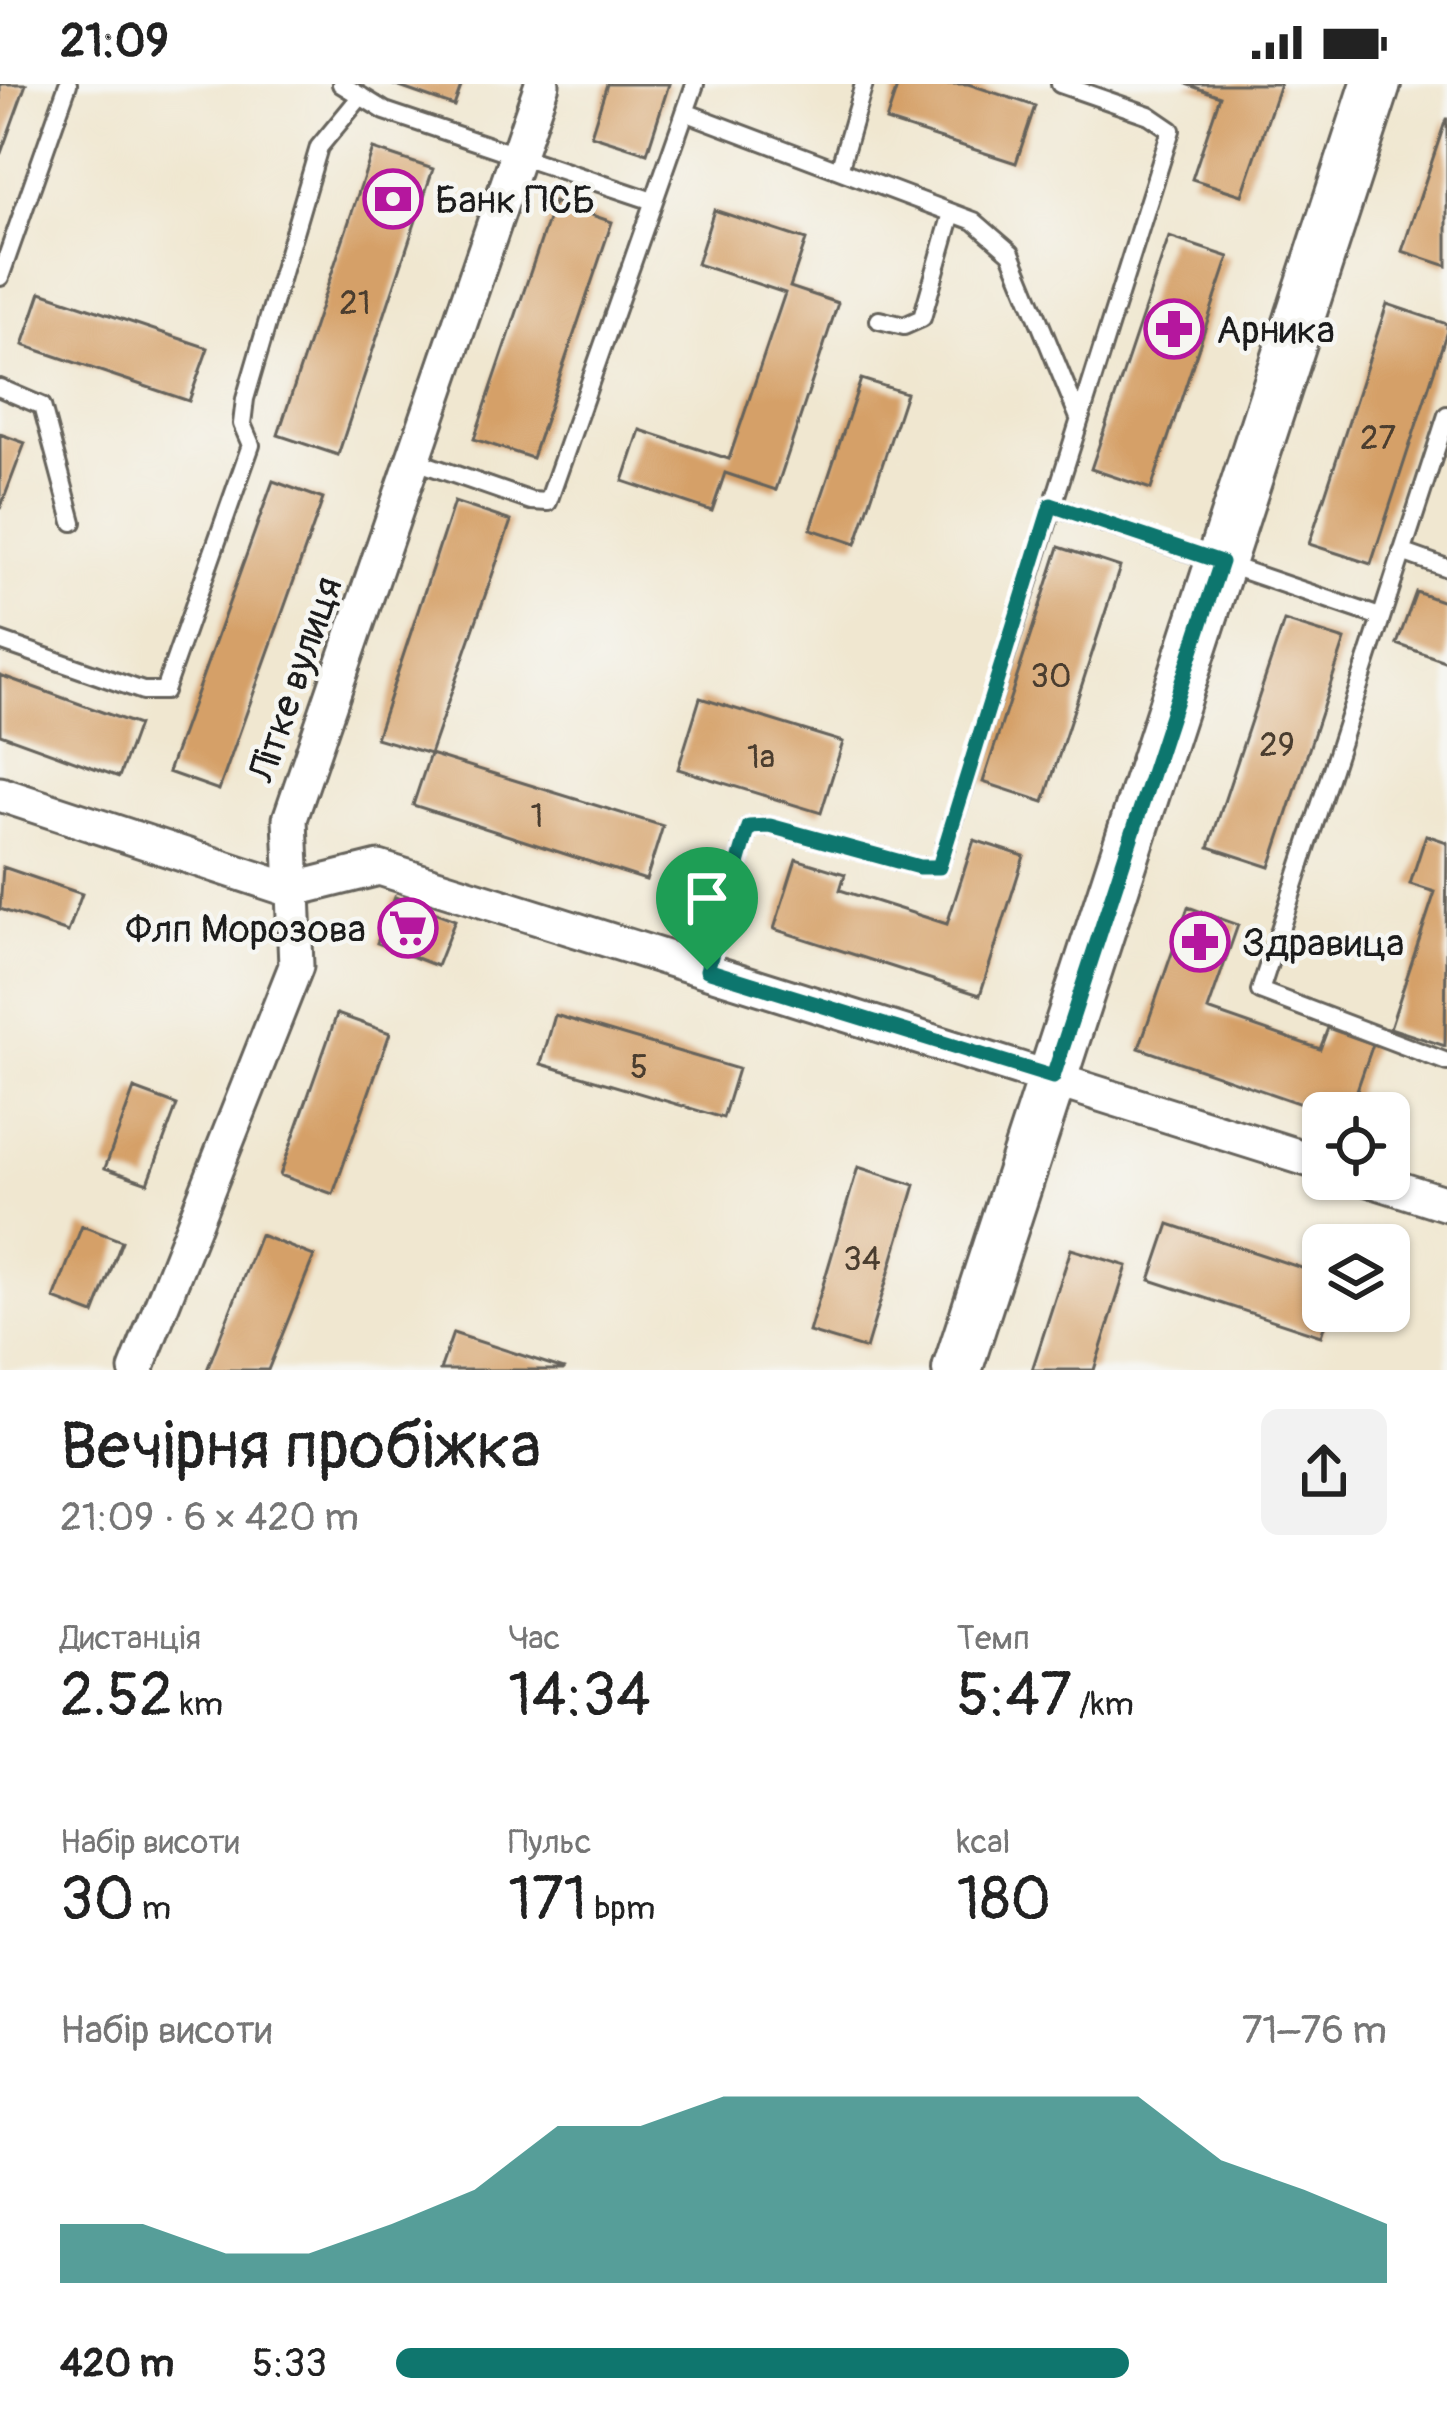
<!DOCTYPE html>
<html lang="uk">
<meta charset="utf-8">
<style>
body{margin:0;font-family:Pangolin,sans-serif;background:#f2f2f2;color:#222;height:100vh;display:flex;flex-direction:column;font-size:45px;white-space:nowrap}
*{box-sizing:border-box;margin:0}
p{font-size:39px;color:#767676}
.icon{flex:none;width:66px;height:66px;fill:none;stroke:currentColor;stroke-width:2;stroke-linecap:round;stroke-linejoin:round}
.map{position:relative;height:1286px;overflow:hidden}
.sheet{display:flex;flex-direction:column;background:#fff;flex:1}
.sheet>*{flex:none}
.fabs{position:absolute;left:1302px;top:1008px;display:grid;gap:24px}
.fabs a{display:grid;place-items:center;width:108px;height:108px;border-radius:18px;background:#fff;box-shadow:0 3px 9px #0004;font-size:60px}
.pin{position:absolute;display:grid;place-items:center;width:102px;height:102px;color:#fff;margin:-123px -51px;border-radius:50% 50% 50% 0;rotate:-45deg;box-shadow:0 0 12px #0007}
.pin .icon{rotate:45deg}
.round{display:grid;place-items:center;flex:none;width:126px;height:126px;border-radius:18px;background:#f2f2f2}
.summary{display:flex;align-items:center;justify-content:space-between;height:204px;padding:0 60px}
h1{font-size:66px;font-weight:600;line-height:90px}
.figures{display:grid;grid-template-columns:repeat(3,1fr);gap:18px;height:204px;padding:12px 60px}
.figures div{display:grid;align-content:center}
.figures b{font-size:60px;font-weight:600}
.figures small{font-size:33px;font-weight:400}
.figures p{font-size:33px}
.chart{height:336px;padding:24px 60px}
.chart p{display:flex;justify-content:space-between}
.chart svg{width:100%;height:216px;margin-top:12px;fill:#0f766e;opacity:.7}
ul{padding:0 60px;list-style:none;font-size:39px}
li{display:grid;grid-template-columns:192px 144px 1fr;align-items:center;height:90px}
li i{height:30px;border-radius:15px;background:#0f766e}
.status{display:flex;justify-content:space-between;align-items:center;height:84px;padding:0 60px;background:#fff;direction:ltr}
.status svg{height:33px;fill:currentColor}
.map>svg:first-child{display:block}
</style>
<div class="status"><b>21:09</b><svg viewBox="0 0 49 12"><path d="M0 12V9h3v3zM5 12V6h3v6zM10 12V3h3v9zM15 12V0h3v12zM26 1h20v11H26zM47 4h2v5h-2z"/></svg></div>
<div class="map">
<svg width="1447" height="1286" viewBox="0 0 1447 1286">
<rect width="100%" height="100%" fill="#f6f6f2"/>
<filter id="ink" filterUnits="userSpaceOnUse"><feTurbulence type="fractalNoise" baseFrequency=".00833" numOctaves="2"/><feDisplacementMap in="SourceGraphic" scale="24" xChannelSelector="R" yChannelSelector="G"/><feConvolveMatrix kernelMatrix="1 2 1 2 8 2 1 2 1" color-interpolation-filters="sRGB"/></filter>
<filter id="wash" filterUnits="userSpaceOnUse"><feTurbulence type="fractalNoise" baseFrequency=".004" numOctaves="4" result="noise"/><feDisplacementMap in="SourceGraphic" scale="48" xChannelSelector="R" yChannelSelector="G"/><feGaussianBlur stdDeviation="2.7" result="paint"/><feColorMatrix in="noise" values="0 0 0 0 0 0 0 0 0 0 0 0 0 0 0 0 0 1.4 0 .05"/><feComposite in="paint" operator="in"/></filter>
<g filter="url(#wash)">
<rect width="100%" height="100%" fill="#f0e7d0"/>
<g id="blocks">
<path fill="#d5a067" d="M0,0H26L1,69H0Z
M391,0H462L454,22Z
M607,0H669L647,69L591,51Z
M898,0H968L1035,22L1016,79L886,37Z
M1186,0H1280L1242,111L1192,95L1220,12Z
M1446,35H1447V182L1402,167Z
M373,65L433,85L338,371L278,351Z
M554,118L612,138L532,374L474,355Z
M714,126L806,156L790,203L838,219L776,406L725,389L712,427L623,397L640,346L729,375L785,209L697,180Z
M1169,153L1229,173L1151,405L1091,385Z
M41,208L208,264L189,317L23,261Z
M1387,220L1447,240V247L1371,480L1309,460Z
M861,295L906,309L856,460L811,445Z
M0,350L25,359L0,425Z
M273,397L323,415L219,706L168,688Z
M454,418L511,437L430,670L376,654Z
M1059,463L1120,483L1044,718L983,698Z
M1416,508L1447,519V578L1397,560Z
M1284,537L1345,556L1270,783L1209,763Z
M0,591L138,641L119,693L0,650Z
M700,614L843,658L821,729L678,685Z
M430,670L663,742L646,796L413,721Z
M1426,751L1447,758L1445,962L1390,944L1435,808L1410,800Z
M974,756L1024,772L980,911L774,845L796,775L845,790L840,806L947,840Z
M3,783L82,810L68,848L0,825Z
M395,813L455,836L437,882L377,859Z
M1188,823L1238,841L1208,926L1320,965L1328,944L1373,960L1349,1029H1327L1139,964Z
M337,930L390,949L333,1110L280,1091Z
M555,931L738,985L723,1034L541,980Z
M134,1005L177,1021L148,1099L105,1084Z
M858,1083L915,1101L866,1265L809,1248Z
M1169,1140L1323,1191V1227H1329L1321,1252L1150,1196Z
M82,1142L122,1157L94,1230L54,1215Z
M260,1151L314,1172L268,1286H207Z
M1071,1165L1127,1182L1094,1286H1032Z
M453,1249L564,1285L563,1286H440Z"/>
</g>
</g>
<g filter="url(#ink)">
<use href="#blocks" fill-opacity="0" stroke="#66635b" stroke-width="3"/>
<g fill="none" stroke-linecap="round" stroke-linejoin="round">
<defs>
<path id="lane" d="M341,0L385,27L653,117
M685,28L974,137L1011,169L1079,334
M839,86L864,0
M0,193L68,0
M879,236L904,242L922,234L952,129
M0,304L42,322L73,438
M1447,331L1260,907L1447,978
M413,376L531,417L548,418L695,0
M1051,421L1380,533
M1402,468L1447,484
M0,557L143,607H164L251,361L242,340L245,315L319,63L361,12
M707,886L749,743L770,742L919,783H939L1171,46L1149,31L1060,0"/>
<path id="street" d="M0,710L291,806L379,784L1323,1080
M1368,1095L1447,1120
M136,1286L296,882L290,735L542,0"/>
<path id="secondary" d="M957,1286L1376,0"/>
</defs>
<use href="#lane" stroke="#66635b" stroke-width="22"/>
<use href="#street" stroke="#66635b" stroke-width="39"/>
<use href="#secondary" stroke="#66635b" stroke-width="54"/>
<use href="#lane" stroke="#fff" stroke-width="16"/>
<use href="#street" stroke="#fff" stroke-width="33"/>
<use href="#secondary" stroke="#fff" stroke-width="48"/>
</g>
</g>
<g fill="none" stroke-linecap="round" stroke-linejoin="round" filter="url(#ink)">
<defs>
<path id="route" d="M1051,421L1221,478L1053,993L707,886L749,743L770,742L919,783H939Z"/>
</defs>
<use href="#route" stroke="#fff" stroke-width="24"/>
<use href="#route" stroke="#0f766e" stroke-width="15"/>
</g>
<defs>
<symbol id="bank-ring" viewBox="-11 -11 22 22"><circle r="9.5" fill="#f6f6f2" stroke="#b5179e" stroke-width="1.5"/><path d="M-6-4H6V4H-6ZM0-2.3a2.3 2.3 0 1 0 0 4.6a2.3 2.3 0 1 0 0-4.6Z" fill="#b5179e"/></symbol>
<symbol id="pharmacy-ring" viewBox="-11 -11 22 22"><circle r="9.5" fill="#f6f6f2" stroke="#b5179e" stroke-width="1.5"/><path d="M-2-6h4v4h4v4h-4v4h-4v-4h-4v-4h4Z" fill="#b5179e"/></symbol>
<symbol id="supermarket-ring" viewBox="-11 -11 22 22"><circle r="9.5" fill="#f6f6f2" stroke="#b5179e" stroke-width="1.5"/><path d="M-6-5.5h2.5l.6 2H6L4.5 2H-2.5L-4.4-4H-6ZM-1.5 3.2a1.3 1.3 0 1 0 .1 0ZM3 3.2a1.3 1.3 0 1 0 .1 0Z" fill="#b5179e"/></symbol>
</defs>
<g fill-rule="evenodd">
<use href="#bank-ring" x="360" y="82" width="66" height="66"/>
<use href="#pharmacy-ring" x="1141" y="212" width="66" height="66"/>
<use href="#supermarket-ring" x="375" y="811" width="66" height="66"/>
<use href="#pharmacy-ring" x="1167" y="825" width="66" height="66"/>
</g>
<g text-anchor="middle" stroke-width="9" stroke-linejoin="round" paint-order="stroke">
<g font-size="33" fill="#4a3d2f">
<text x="355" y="230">21</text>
<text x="1378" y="365">27</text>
<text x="1051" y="603">30</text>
<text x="1277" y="672">29</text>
<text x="761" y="684">1а</text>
<text x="537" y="743">1</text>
<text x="639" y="994">5</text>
<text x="862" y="1186">34</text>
</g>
<g font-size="39" fill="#1c1c1c" stroke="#f6f6f2" text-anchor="start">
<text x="435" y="129">Банк ПСБ</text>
<text x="1216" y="259">Арника</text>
<text x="366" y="858" text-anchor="end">Флп Морозова</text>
<text x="1242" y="872">Здравица</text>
</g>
<g font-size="39" fill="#1c1c1c" stroke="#f6f6f2">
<text transform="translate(294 595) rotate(-71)" y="14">Літке вулиця</text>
</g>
</g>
</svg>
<div class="fabs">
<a><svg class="icon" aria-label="locate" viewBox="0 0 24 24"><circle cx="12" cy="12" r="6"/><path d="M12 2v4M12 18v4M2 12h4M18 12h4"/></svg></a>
<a><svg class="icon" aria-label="layers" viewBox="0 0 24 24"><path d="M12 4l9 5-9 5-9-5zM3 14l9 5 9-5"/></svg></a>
</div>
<div class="pin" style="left:707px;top:886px;background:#1e9e55"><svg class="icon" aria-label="arrive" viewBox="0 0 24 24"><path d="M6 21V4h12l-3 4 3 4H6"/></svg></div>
</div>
<section class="sheet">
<div class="summary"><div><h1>Вечірня пробіжка</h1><p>21:09 · 6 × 420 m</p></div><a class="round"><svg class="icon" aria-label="share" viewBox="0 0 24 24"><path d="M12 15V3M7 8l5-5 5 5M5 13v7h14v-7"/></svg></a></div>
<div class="figures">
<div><p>Дистанція</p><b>2.52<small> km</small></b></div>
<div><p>Час</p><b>14:34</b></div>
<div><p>Темп</p><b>5:47<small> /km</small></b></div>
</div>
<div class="figures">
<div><p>Набір висоти</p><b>30<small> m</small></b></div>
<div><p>Пульс</p><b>171<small> bpm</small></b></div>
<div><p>kcal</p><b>180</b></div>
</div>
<div class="chart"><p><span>Набір висоти</span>71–76 m</p>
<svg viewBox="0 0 160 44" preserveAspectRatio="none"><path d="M0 44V32L10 32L20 38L30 38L40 32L50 25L60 12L70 12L80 6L90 6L100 6L110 6L120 6L130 6L140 19L150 25L160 32V44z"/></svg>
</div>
<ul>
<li><b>420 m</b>5:33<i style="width:74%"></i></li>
</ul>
</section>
